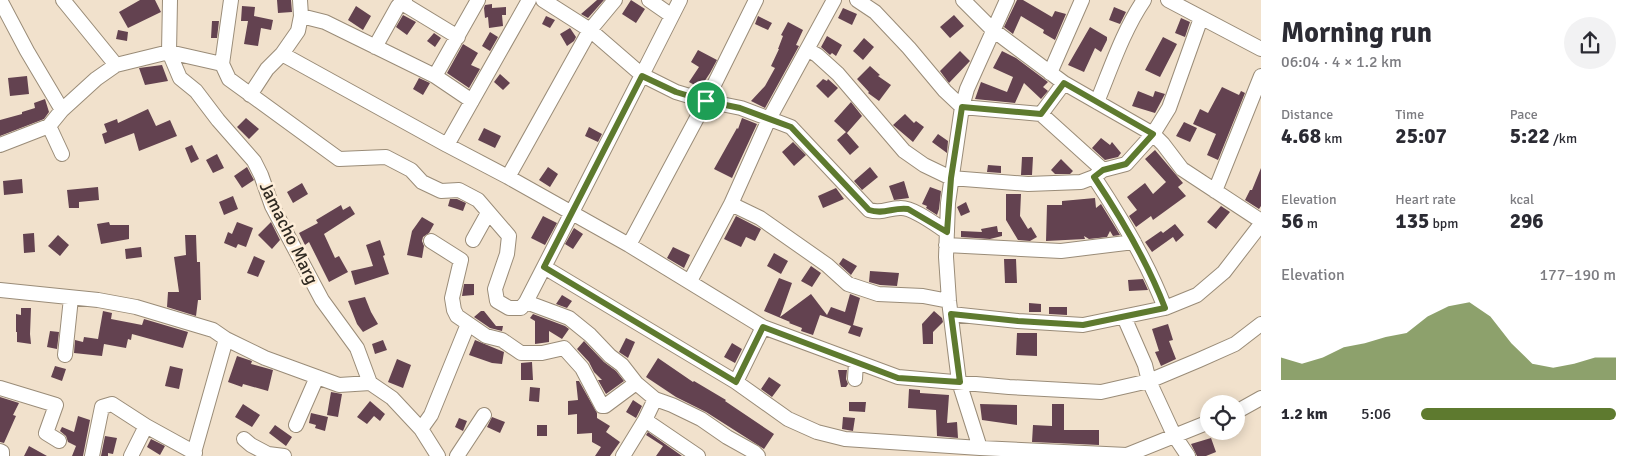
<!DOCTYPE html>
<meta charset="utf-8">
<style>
body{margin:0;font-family:Signika,sans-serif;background:#f2f2f3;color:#2b2b33;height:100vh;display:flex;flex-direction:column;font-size:19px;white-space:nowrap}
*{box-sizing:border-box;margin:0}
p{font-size:16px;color:#7c7c81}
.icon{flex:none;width:28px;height:28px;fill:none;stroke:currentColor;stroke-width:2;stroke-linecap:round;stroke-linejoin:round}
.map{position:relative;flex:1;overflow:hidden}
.details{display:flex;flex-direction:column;background:#fff;width:375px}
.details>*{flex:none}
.buttons{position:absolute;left:1200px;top:395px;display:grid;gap:10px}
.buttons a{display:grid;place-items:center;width:45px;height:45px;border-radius:50%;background:#fff;box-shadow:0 2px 12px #0003;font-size:25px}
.pin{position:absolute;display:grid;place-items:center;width:42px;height:42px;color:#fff;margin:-21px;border:2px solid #fff;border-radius:50%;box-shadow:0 1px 5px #0007}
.round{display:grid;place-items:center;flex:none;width:52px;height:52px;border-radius:26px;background:#f2f2f3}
.headline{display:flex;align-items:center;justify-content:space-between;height:85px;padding:0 20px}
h1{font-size:28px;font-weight:700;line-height:38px}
.metrics{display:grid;grid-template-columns:repeat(3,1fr);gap:8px;height:85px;padding:5px 20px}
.metrics div{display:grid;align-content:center}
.metrics b{font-size:21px;font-weight:700}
.metrics small{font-size:14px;font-weight:400}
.metrics p{font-size:14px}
.chart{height:140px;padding:10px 20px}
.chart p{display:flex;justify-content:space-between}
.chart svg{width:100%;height:90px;margin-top:5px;fill:#5e7a2f;opacity:.7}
ul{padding:0 20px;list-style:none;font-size:16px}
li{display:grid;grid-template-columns:80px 60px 1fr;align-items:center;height:38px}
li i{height:12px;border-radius:6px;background:#5e7a2f}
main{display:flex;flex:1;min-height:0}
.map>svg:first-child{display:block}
</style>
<main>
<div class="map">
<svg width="1261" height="456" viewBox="0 0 1261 456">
<rect width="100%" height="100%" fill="#f1e1cc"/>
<path fill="#634250" d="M140,0H155L161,12L128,28L119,12Z
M277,0H291L292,12L278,13Z
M597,0H604L588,18L581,14Z
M631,0L645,9L636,23L622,14Z
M1017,0H1023L1052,17L1055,11L1066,14L1055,40L1043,33L1044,30L1021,16L1013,34L1004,27Z
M492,4V8L506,7V15H502L503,26L489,28L488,17L485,18L484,8L485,5Z
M242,6L255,7L254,16L273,20L271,30L261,28L258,46L244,44L248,21H241Z
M356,6L371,16L363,30L348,20Z
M1114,7L1126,12L1120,24L1109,20Z
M843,8L857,14L852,25L838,18Z
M403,15L416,22L407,35L396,27Z
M954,15L964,26L950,38L940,27Z
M546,16L555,20L550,28L542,24Z
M758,16L772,23L768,30L755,24Z
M1181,18L1190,22L1185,37L1175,33Z
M212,21H219L217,38H211Z
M788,22L803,30L796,45L799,46L765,108L751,101L765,86L775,68L771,66L779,49H778L783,36L781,35Z
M1090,27L1107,37V40L1101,52L1095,48L1084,72L1068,65Z
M570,28L576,37L574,41L567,46L560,34Z
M118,30L128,32L127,41L116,39Z
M490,32L498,37L490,51L482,46Z
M434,33L441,38L435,47L427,41Z
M827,36L842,45L836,56L832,53L830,55L821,47Z
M1163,37L1177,44L1160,77L1145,70Z
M864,38L874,47L863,60L853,51Z
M463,44L478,53L471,65L480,69L469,88L447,73Z
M698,50L717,60L710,73L700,88L689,82L699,67L691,62Z
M960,51L970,61L949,83L940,71Z
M1002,51L1016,58L1048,82L1043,87L1048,91L1041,99L1024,83L1015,103L975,99L981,82L1007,92L1013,77L993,68Z
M162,65L168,81L145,85L139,68Z
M870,66L880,75L878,76L891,85L879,101L868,93L869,92L857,79Z
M500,74L510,83L503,90L494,82Z
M27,76L29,94L10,96L8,78Z
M419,78L430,83L423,95L413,89Z
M823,79L827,81L828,79L838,88L828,98L816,86Z
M1222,87L1239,95L1241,91L1245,93L1218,160L1207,155L1216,134L1193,124L1200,109L1208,113Z
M1138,91L1153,97L1155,91L1165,94L1155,113L1132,106Z
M45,99L49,112L44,119L0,136V120L22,114V112L35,108L34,103Z
M851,102L862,116L847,133L834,121Z
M148,109L156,126L170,120L177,136L139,151L134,133L105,144L102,134L107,132L104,124L117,119L118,123Z
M905,114L914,123L916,121L924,127L913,142L893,125Z
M246,118L259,129L249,139L237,127Z
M742,118L757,124L732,178L714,169L737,128L738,129Z
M1184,122L1197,128L1190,142L1176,136Z
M589,127L602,134L598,142L585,136Z
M484,128L501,136L495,148L478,140Z
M846,132L859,147L850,155L837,140Z
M938,134L948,141L947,153L932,142Z
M1101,138L1110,145L1112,142L1121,153L1118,157L1105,160L1092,148Z
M793,142L806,155L794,166L782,152Z
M192,145L199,159L191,163L185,148Z
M1155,150L1183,183L1178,187L1186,196L1153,220L1151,216L1136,227L1129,216L1137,210L1127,197L1145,183L1153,194L1166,182L1145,159Z
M217,154L224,168L213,173L206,160Z
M1022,157H1033L1032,175H1021Z
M1061,159L1073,171L1070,174H1055L1051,170Z
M988,165L1001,166V173L987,172Z
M247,167L254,180L242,188L234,176Z
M548,167L558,174L550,187L539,180Z
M870,167L878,177L862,190L854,181Z
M1261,168V206L1259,209L1245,200L1250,190H1252Z
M22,179L23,193L4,195L3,181Z
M904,181L909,198L894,200L889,186Z
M302,183L308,194L293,203L287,192Z
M98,187L99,200L79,202V208H69L67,190Z
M930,187L941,191L939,209L937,215L926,208L927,206L922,204Z
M836,188L844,199L823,208L818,196Z
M1006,194H1021L1020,216L1028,229L1031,227L1037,237L1030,241L1018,240L1006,220Z
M233,196L238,209L224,215L219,202Z
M1095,198L1096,208L1101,204L1120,235L1113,236L1110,231L1107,237L1089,239L1084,236L1085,239L1046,241L1047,205H1062V201Z
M450,199H457L466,203L463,211L448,206Z
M966,202L970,212L961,216L957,207Z
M341,205L343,210L350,206L355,214L324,234L335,258L339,256L348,272L329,282L309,242L305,245L299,233L318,223L316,220Z
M1221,206L1230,212L1216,229L1207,222Z
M543,216L557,223L545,245L531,238Z
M736,216L761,229L755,241L746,237L741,247L724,239Z
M422,217L434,224L429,233L423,237L422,241L424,246L422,258L407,255L412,231Z
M109,222L110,225H129V239L101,244L97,224Z
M237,222L253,228L246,247L238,244L236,248L224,243L228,232L232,234Z
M271,222L280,240L272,249L258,235Z
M1175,224L1184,235L1176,242L1173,237L1152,252L1145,242L1161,231L1163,233Z
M997,226L998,232H1002V236L990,239L961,237V231L982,232L981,229Z
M574,228L583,234L573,249L565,244Z
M34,233L35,252L24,253L23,234Z
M58,235L69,245L60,256L48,246Z
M185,235H196L197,262H200L201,300H198L196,316L167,307L168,292H179L174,257L186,255Z
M380,240L385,255L383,256L389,274L355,285L351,271L373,266L366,245Z
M141,247L142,257L126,259L125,249Z
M673,247L690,255L684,268L667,258Z
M774,253L788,261L781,274L767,266Z
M254,256L265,261L258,277L247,273Z
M843,258L857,266L851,275L839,264Z
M1004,259H1016L1017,283H1005Z
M811,266L821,273L812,287L801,281Z
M870,271L899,273L897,286L880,285L869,282Z
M779,278L792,283L780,317L811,294L827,315L831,307L845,312L850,294L860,298L853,325L863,328L860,337L848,333L851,326L820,315L813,335L801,331L802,328L789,323L790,322L764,311Z
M1143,279L1148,290L1129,291L1128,280Z
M464,284H474V295L462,296Z
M562,295L572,301L567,308L556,304Z
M365,297L371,312L378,324L363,332L357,324L348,301Z
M1029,303L1041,304V312H1029Z
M1049,307H1067V315L1049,314Z
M21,308H31L30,334L31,344L17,342V332H16V314L21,315Z
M103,311L112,313L111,319L142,325L144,319L188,332L183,348L132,334L131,340L128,339L126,348L104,344L102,356L74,353L75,340L83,342L84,337L98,339Z
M481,311H484L496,326H503L502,331L490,328L474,317Z
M934,311L942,318L943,322L933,332V344H923L922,324Z
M533,314L565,326L569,329L562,339L549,331V342L535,344V321L530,318Z
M1168,324L1173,340L1169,341L1176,359L1161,366L1155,352L1159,351L1152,329Z
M50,331L59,332L57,349L47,347Z
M1017,333H1037V356L1016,355Z
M626,338L635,342L628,358L619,352Z
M383,340L387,350L375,354L372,344Z
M475,340L504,352L502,364L492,363L469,355Z
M584,341L604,362L616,371L624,381L606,394L598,380H602L594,372L589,362L577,349Z
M732,343L742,349L735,363L724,357Z
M237,356L252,361L251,364L273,370L268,391L243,384L242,387L228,382Z
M658,358L693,382L694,381L726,400L725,401L774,434L764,449L706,412L676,397L646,377Z
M397,359L411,365L403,388L388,382Z
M532,362L533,380H521V363Z
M55,366L66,369L62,381L51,377Z
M170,366L183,369L179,389L165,386Z
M838,370H847L846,379L848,384L846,387H841Z
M769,377L781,385L772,397L761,389Z
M576,381H579L597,413V418L610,426L606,432L620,442L610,456H595L601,447L592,442V433L577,434V414L568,415V401L578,400Z
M530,387L540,388L539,402L529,401Z
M909,389L920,390V393L949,395L947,423L957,422L958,438L937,436L936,410L908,408Z
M331,392L342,394L338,417L327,415Z
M0,397L19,403L13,415L16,416L4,443L0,442Z
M633,400L642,406L636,418L626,412Z
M370,401L385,414L380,421L374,416L367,424L357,417Z
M849,402H866L865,412L849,411Z
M243,404L260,415L252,427L235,417Z
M980,404L1017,405V425L982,420Z
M1052,404H1064V430H1099V445L1032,442L1033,425L1052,426Z
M311,413L328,417L325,431L315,428L316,425L309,423Z
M78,416L90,420L83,456H72L76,446L68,442L66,436L60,431L62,427L74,432Z
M492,417L505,422L500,433L487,427Z
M843,417L855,418L853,431L842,429Z
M459,418L467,421L463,431L455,427Z
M275,425L292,437L286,446L269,433Z
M537,425H547V436H537Z
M648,432L682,456H656L663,446L646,435Z
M105,436L117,438L113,454L108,453V456H101Z
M1211,438L1216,452L1206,456H1197L1191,444Z
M151,439L165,446L160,455L147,447Z
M29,446L47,456H24Z"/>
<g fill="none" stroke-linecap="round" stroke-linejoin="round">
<defs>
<path id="minor" d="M0,0L27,51L62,110
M63,0L116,65
M170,0L169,52L180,78L196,91L218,120L254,161L261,175L272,206L322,300L357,348L370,383L392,398L421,429L438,456
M543,0L590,30L642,75L544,267L736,382L788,419L817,432L845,439L980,448
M615,0L590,30L508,177L629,245L763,327L898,377L1009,387L1101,392L1149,381L1199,360L1235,344L1261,324
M649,0L672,16
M680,0L642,75L676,92L706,101L741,108L791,127L869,210C882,214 888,208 900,208C913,207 936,225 947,232
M857,0L875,12L909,48L945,91L962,107L1041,114L1064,83
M963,0L993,30L1064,83L1153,134L1163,144L1182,169L1261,221
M1007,0L967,89L962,107L948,203L946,257L949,301L959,382L980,448L1127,455L1209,422
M1168,0L1261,49
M402,3L458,37
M301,16L325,22L435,76L472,101
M375,47L398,6L405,0
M808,50L817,55L838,74L904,151L924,165L951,178L1028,184L1081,182L1094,177L1103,170L1126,164L1153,134L1169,108L1201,18
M282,54L447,145
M222,64L229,79L339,159L386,157L411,170L422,182L441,191L459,190L478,200L509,236L507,254L495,289L497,301L509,308H521L526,302L544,267
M1050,73L1082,0
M435,76L478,0
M250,95L267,69L282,54L298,31L301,16L300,0
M1097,102C1111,68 1123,31 1144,0
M1041,114L1103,170
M49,126L62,154
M0,145L49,126L62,110L96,79L116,65L169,52L222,64L231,0
M508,177L447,145L529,0
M1094,177C1122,219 1147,261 1165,308L1197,295L1224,272L1261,224
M1215,191L1261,76
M731,204L760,218L827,265L848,284L878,294L923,296L949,301
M473,240L488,213
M431,241L461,260L452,298L454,310L457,316L486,336L502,340L521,353H542L564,348L582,368L602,406H605L636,383L655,399L672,405L701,419L727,437L754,452L758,456
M629,245L706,101L756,0
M946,245L1061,251L1134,242
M690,281L731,204L769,119L834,0
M0,290L98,300L136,307L213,330L226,339L265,358L339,385L370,383
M526,302L569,318L590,335L610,356L622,365L636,383
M951,314L1018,321L1083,325L1165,308
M1124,317L1145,365L1149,381L1174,435L1188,456
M65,355L71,298
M855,379L856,362
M736,382L763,327
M0,388L56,405L46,433L59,441
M1236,412L1261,398
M645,420L698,456
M296,425L317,377
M421,429L431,415L468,324
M244,439L251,445L268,454L284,456
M0,451L2,452V456
M92,456L102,407L112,404L146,426
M131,456L146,426L195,453
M193,456L226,339
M457,456L484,415
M623,456L645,420L655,399"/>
</defs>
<use href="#minor" stroke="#9a8c78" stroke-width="16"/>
<use href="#minor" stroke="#fff" stroke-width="14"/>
</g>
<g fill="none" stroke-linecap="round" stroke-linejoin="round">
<defs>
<path id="route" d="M642,76L676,92L706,101L740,108L791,127L869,210C884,215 893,207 908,209L947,232L951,178L962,107L1041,114L1064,83L1153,134L1126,164L1103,170L1094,177C1122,219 1147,261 1165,308L1083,325L1018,321L951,314L960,382L898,378L763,327L736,382L544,267Z"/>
</defs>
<use href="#route" stroke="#fff" stroke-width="10"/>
<use href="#route" stroke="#5e7a2f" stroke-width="6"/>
</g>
<g text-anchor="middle" stroke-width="5" stroke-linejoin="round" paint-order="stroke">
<g font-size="18" fill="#302a22" stroke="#feeed9">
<text transform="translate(289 233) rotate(64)" y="6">Jamacho Marg</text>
</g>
</g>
</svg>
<div class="buttons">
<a><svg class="icon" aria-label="locate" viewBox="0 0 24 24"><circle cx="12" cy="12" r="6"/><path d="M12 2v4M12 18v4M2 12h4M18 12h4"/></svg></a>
</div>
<div class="pin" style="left:706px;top:101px;background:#1e9e55"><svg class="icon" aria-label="arrive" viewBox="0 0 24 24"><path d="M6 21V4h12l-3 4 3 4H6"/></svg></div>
</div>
<section class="details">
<div class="headline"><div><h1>Morning run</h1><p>06:04 · 4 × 1.2 km</p></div><a class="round"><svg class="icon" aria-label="share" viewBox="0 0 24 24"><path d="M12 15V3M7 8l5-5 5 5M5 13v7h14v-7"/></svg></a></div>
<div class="metrics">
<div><p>Distance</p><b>4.68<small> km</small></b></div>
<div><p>Time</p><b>25:07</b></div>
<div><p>Pace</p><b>5:22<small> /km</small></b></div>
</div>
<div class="metrics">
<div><p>Elevation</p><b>56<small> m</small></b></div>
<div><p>Heart rate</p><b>135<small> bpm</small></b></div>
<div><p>kcal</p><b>296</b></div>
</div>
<div class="chart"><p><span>Elevation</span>177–190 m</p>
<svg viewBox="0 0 160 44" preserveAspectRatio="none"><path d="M0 44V33L10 36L20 33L30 28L40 26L50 23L60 21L70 13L80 8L90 6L100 13L110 26L120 36L130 38L140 36L150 33L160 33V44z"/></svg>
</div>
<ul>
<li><b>1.2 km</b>5:06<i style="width:100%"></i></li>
</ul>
</section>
</main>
